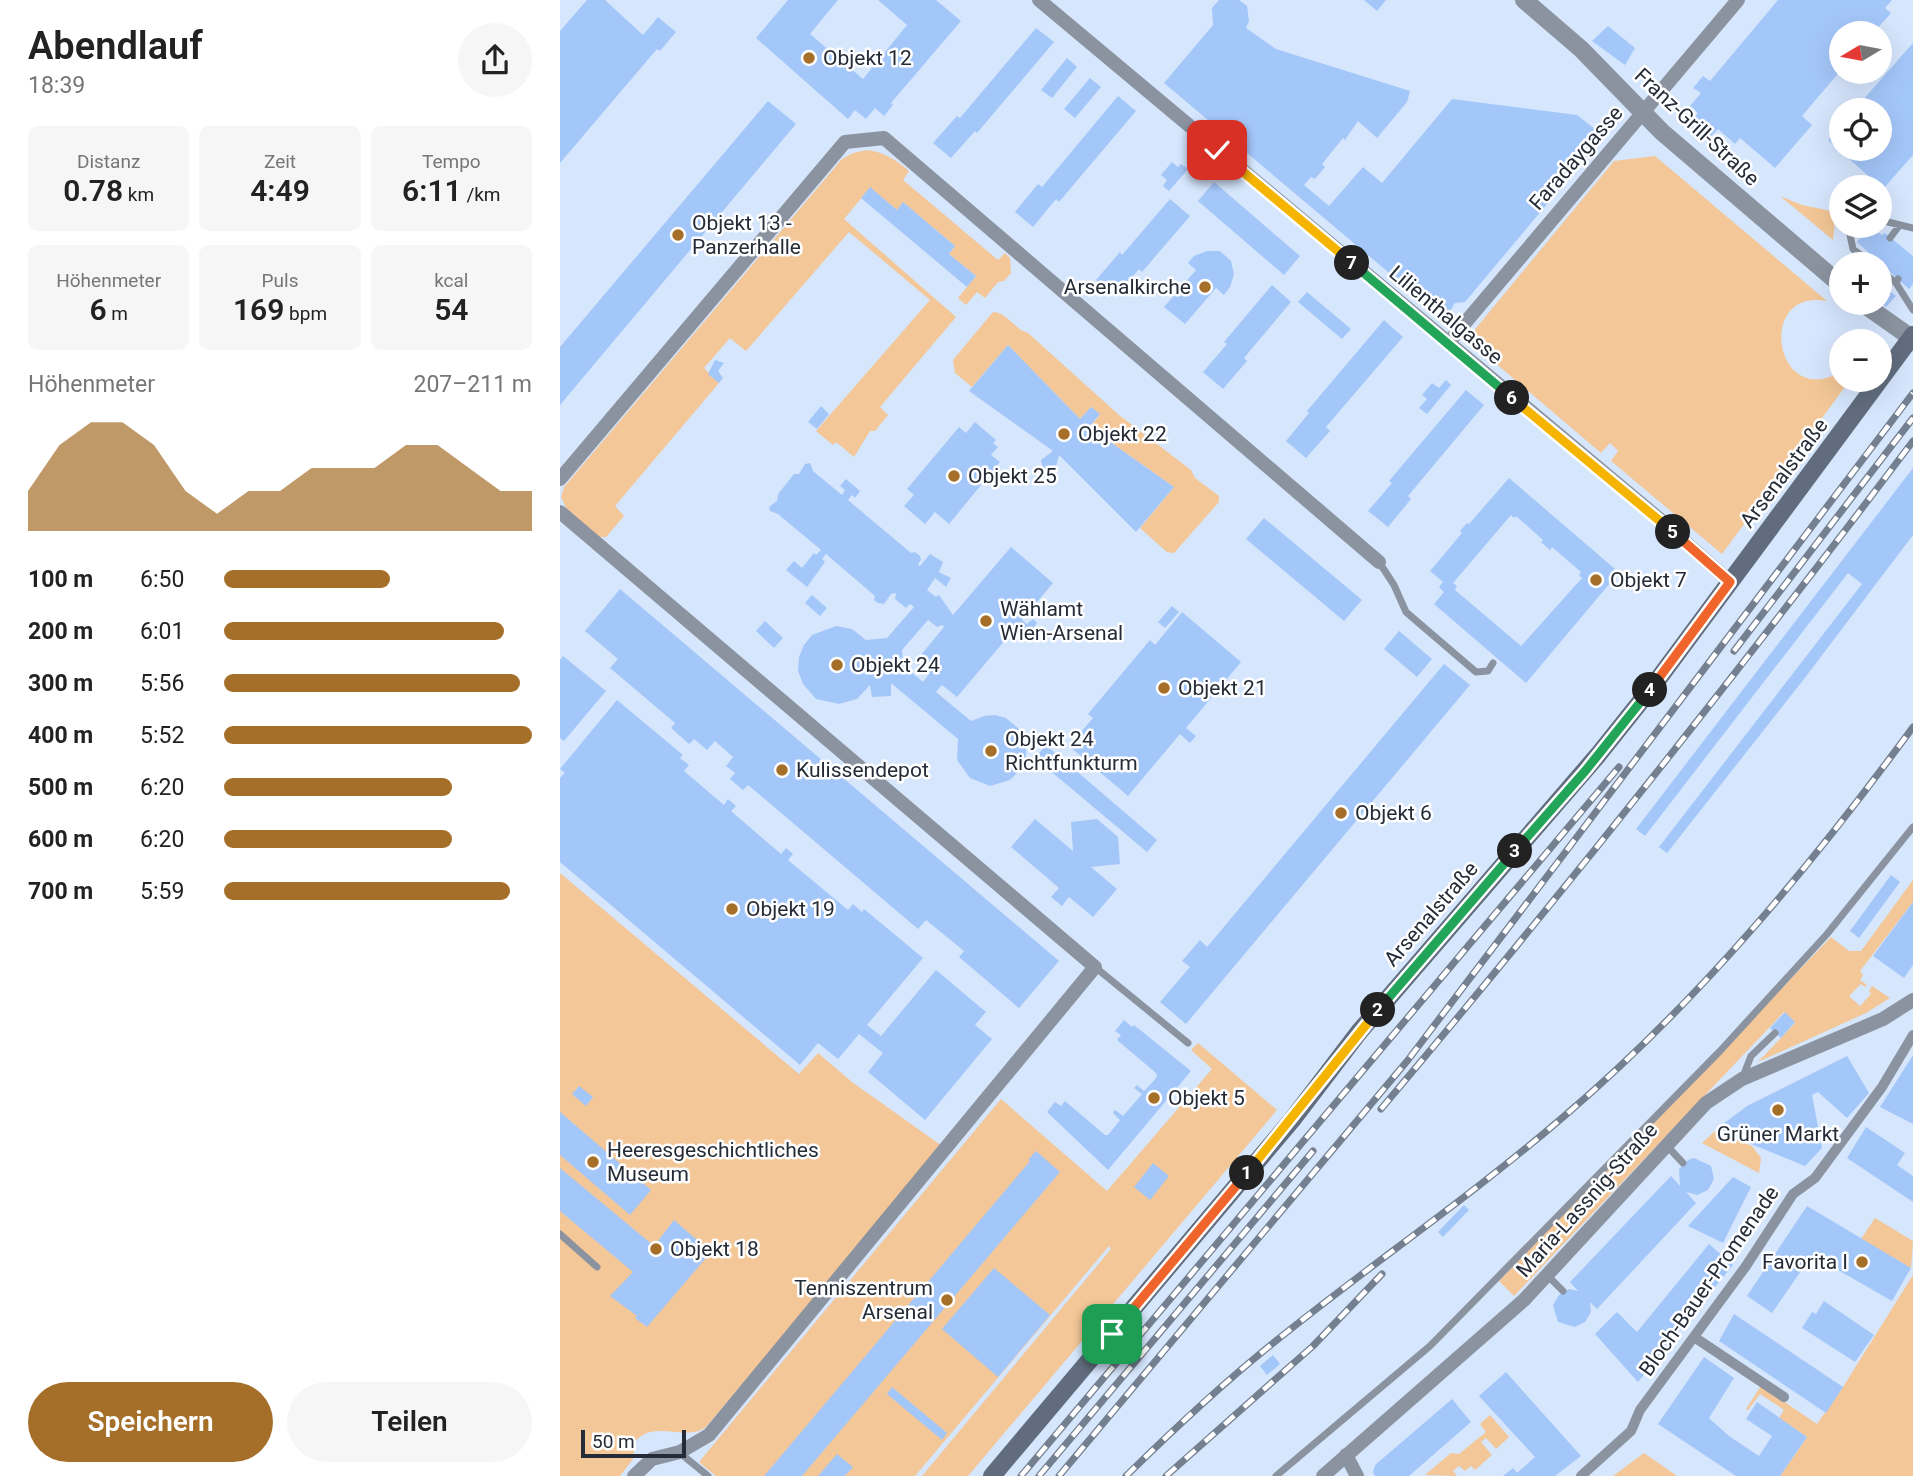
<!DOCTYPE html>
<html lang="de">
<meta charset="utf-8">
<style>
body{margin:0;font-family:Roboto,sans-serif;background:#f6f6f6;color:#222;height:100vh;display:flex;flex-direction:column;font-size:26px;white-space:nowrap}
*{box-sizing:border-box;margin:0}
p{font-size:23px;color:#767676}
.icon{flex:none;width:38px;height:38px;fill:none;stroke:currentColor;stroke-width:2;stroke-linecap:round;stroke-linejoin:round}
.map{position:relative;flex:1;overflow:hidden}
.drawer{display:flex;flex-direction:column;background:#fff;width:560px}
.drawer>*{flex:none}
.needle{width:46px;rotate:260deg}
.tools{position:absolute;left:1269px;top:21px;display:grid;gap:14px}
.tools a{display:grid;place-items:center;width:63px;height:63px;border-radius:50%;background:#fff;box-shadow:0 7px 28px #0002;font-size:35px}
.scale{position:absolute;left:21px;bottom:18px;width:105px;box-sizing:border-box;padding-left:7px;border:4px solid #252c37;border-top:0;font-size:19px;line-height:24px;white-space:nowrap;color:#252c37;-webkit-text-stroke:5px #fff;paint-order:stroke}
.pin{position:absolute;display:grid;place-items:center;width:60px;height:60px;color:#fff;margin:-30px;border-radius:14px;box-shadow:0 4px 10px #0006}
.km{position:absolute;width:35px;height:35px;margin:-18px;border-radius:50%;background:#222;color:#fff;font-size:19px;line-height:35px;text-align:center}
.round{display:grid;place-items:center;flex:none;width:74px;height:74px;border-radius:37px;background:#f6f6f6}
.head{display:flex;align-items:center;justify-content:space-between;height:119px;padding:0 28px}
h1{font-size:38px;font-weight:600;line-height:52px}
.metrics{display:grid;grid-template-columns:repeat(3,1fr);gap:10px;height:119px;padding:7px 28px}
.metrics div{display:grid;align-content:center;border-radius:10px;background:#f6f6f6;text-align:center}
.metrics b{font-size:30px;font-weight:600}
.metrics small{font-size:19px;font-weight:400}
.metrics p{font-size:19px}
.chart{height:196px;padding:14px 28px}
.chart p{display:flex;justify-content:space-between}
.chart svg{width:100%;height:126px;margin-top:7px;fill:#a56f29;opacity:.7}
.button{display:flex;gap:14px;margin-top:auto;padding:14px 28px}
.button a{flex:1;height:80px;border-radius:42px;background:#a56f29;color:#fff;font-size:28px;font-weight:600;line-height:80px;text-align:center}
.button a+a{background:#f6f6f6;color:#222}
ul{padding:0 28px;list-style:none;font-size:23px}
li{display:grid;grid-template-columns:112px 84px 1fr;align-items:center;height:52px}
li i{height:18px;border-radius:9px;background:#a56f29}
main{display:flex;flex:1;min-height:0}
.map>svg:first-child{display:block}
</style>
<main>
<section class="drawer">
<div class="head"><div><h1>Abendlauf</h1><p>18:39</p></div><a class="round"><svg class="icon" aria-label="share" viewBox="0 0 24 24"><path d="M12 15V3M7 8l5-5 5 5M5 13v7h14v-7"/></svg></a></div>
<div class="metrics">
<div><p>Distanz</p><b>0.78<small> km</small></b></div>
<div><p>Zeit</p><b>4:49</b></div>
<div><p>Tempo</p><b>6:11<small> /km</small></b></div>
</div>
<div class="metrics">
<div><p>Höhenmeter</p><b>6<small> m</small></b></div>
<div><p>Puls</p><b>169<small> bpm</small></b></div>
<div><p>kcal</p><b>54</b></div>
</div>
<div class="chart"><p><span>Höhenmeter</span>207–211 m</p>
<svg viewBox="0 0 160 44" preserveAspectRatio="none"><path d="M0 44V30L10 14L20 6L30 6L40 14L50 30L60 38L70 30L80 30L90 22L100 22L110 22L120 14L130 14L140 22L150 30L160 30V44z"/></svg>
</div>
<ul>
<li><b>100 m</b>6:50<i style="width:54%"></i></li>
<li><b>200 m</b>6:01<i style="width:91%"></i></li>
<li><b>300 m</b>5:56<i style="width:96%"></i></li>
<li><b>400 m</b>5:52<i style="width:100%"></i></li>
<li><b>500 m</b>6:20<i style="width:74%"></i></li>
<li><b>600 m</b>6:20<i style="width:74%"></i></li>
<li><b>700 m</b>5:59<i style="width:93%"></i></li>
</ul>
<div class="button"><a>Speichern</a><a>Teilen</a></div>
</section>
<div class="map">
<svg width="1353" height="1476" viewBox="0 0 1353 1476">
<rect width="100%" height="100%" fill="#d6e6fd"/>
<path fill="#f3c797" d="M307,150C324,152 336,160 349,171L343,180L438,260L445,253L450,258L451,273L444,281L438,282L425,298L417,292L406,305L398,298L416,276L389,254L395,246L344,203L337,210L310,188L284,219L396,317L320,407L328,415L315,431H310L294,457L276,442L273,445L256,431L370,300L289,232L186,351L170,338L144,368L159,383L55,506L64,516L46,537H40L7,510L1,497L4,487L282,159L293,153Z
M1095,156L1267,301C1196,287 1213,410 1281,372V380H1290L1162,554L1051,461L1058,451L1050,443L1041,453L907,339L1054,161Z
M1220,196L1242,205L1276,212L1273,240Z
M433,312C448,313 454,329 468,333L559,415L631,470L635,478L659,496V502L614,553L607,552L580,528L614,487L529,427L540,415L531,407L520,419L448,345L412,387L395,373L393,360Z
M0,873L239,1074L258,1053L292,1082L382,1146L146,1427C126,1442 93,1419 75,1442L73,1459L60,1476H0Z
M1353,880V902L1300,971L1303,975L1300,980L1307,985L1305,987L1301,984L1289,996L1300,1006L1311,994L1309,991L1312,986L1330,998L1306,1013L1198,1062L1235,1023L1224,1012L954,1296L939,1281L1271,937L1289,951H1301Z
M638,1043L717,1110L408,1476H362L551,1249L549,1246L355,1476H156L139,1462L441,1099L547,1191L652,1069L631,1050Z
M1155,1131L1192,1146L1201,1158L1199,1173L1142,1143Z
M1315,1218L1353,1241L1351,1268L1301,1239Z
M1353,1275V1476H1220L1247,1437L1219,1418L1224,1410L1200,1394L1188,1410L1186,1409L1201,1386L1257,1424L1283,1387Z
M930,1415L949,1437L936,1449L926,1438L921,1442L932,1455L915,1470L911,1466L905,1471L899,1466L893,1471L897,1476L865,1475L891,1453L899,1454L926,1432L920,1424Z
M1084,1453L1117,1476H1053Z"/>
<path fill="#a4c7fa" fill-rule="evenodd" d="M27,0H45L83,35L98,17L116,32L100,51L97,49L0,163V31Z
M228,0H278L250,34L303,79L347,25L318,0H376L401,21L331,103L333,105L324,116L315,108L306,119L295,110L288,119L196,38Z
M659,0H679L687,6L689,21L686,28L716,49L850,91L847,102L817,138L798,121L785,140L783,138L762,164L765,167L755,179L751,177L744,185L769,206L803,167L822,183L892,99L1017,115L1044,136L905,302L895,303L890,311H879L874,304H866L604,83L653,25L652,8Z
M804,0H826L817,11Z
M1218,0H1332L1325,8L1331,13L1313,33H1281V70L1242,116L1252,125L1215,168L1180,138L1175,144L1158,129L1148,139L1127,126L1138,113L1130,106L1141,93L1133,88L1143,76L1150,81Z
M1048,26L1075,48L1065,65L1032,41Z
M476,28L494,42L417,133L415,131L391,158L373,143L397,116L400,118Z
M1353,43V155L1323,189L1268,140L1281,125V149H1320V110H1294Z
M507,58L517,67L492,98L481,90Z
M530,78L541,87L515,118L504,109Z
M558,96L576,111L499,202L496,199L473,227L455,212L478,184L482,187Z
M208,101L236,124L0,405V347Z
M612,162L618,167L621,164L628,169L609,191L603,186L607,180L601,175Z
M654,182L740,256L724,275L638,201Z
M310,187L337,210L343,202L395,246L389,254L416,276L407,287L301,198Z
M610,199L630,216L582,272L579,269L555,297L536,280L560,252L562,255Z
M1309,226L1322,235L1325,233L1353,256V284L1349,289L1297,242Z
M647,251H660L671,261L674,274L670,287L664,295L656,288L625,324L604,307L636,270L628,263L634,256Z
M1320,283L1336,296L1326,307L1320,302Z
M712,285L731,302L684,358L687,361L663,389L643,372L667,344L664,342Z
M747,292L791,329L782,339L738,302Z
M824,320L843,337L766,427L770,431L746,458L726,441L749,413L747,411Z
M448,345L520,419L531,407L540,414L529,427L614,487L576,532L499,455L495,470L486,472L483,469L481,460L493,451L409,391Z
M155,360L164,363L158,371L163,378L159,383L148,374Z
M886,380L891,385L867,414L859,408L867,399L862,395L872,383L879,388Z
M906,390L924,405L848,496L851,499L828,527L808,511L832,483L829,481Z
M261,406L269,414L257,429L248,422Z
M415,422L436,440L433,443L438,447L431,455L440,462L389,524L375,512L365,524L344,506L354,495L347,489L399,427L406,433Z
M250,463L253,471L282,495L285,490L280,486L286,479L300,491L295,498L292,495L288,500L351,553L355,552L360,556L361,560L358,564L360,566L370,554L383,562L379,572L391,578L386,587L375,578L367,590L376,597L379,595L393,615L451,547L493,583L462,620L467,624L473,619L477,623L467,637L457,626L397,697L382,685L376,692L411,721L424,716L435,715L446,718L458,728L466,742V758L461,769L450,780L430,786L410,778L397,760L398,739L331,683V696L312,697L310,685L297,699L279,704L256,699L243,684L238,671L239,657L244,645L252,635L276,626L292,629L306,640L327,638L354,607L350,604L346,608L335,599L336,593L331,594L324,604L318,603L314,600L315,596L266,554L262,559L265,562L247,587L226,570L234,561L242,568L254,553L256,555L261,550L218,514L210,511L209,507L217,501L218,494L234,474H239L245,464ZM368,620L377,627L382,625L384,627L355,662L369,674L363,682L343,665L342,650Z
M1353,468V535L1244,679L1107,853L1099,847L1302,584L1288,573L1085,836L1076,829Z
M949,478L1055,569L1051,573L1056,576L966,683L874,604L884,592L879,587L883,582L870,571L902,533L900,531L907,523L909,524ZM951,515L954,518L956,516L983,540L981,542L990,550L992,547L1021,572L1019,575L1022,578L961,646L895,590L897,586L893,583Z
M704,518L802,600L784,621L686,539Z
M60,589L499,961L459,1008L399,957L404,951L366,920L358,929L188,785L183,790L170,779L175,773L166,766L173,757L155,741L147,750L134,739L129,744L111,728L115,723L50,668L58,659L25,631Z
M252,595L267,608L260,616L245,603Z
M612,606L619,612L605,628L598,622Z
M622,612L681,662L626,728L636,736L630,743L620,734L568,796L509,746L533,718L528,714L590,640L595,645Z
M205,621L223,638L214,648L196,631Z
M839,631L872,659L857,677L824,649Z
M3,656L46,691L4,741L0,738V660Z
M884,664L910,685L626,1024L600,1002L630,967L622,961L640,940L647,947Z
M57,700L123,755L120,758L129,765L124,771L164,805L168,799L176,806L171,811L221,854L226,848L233,854L228,860L288,910L293,904L302,912L304,909L363,958L307,1025L321,1036L376,970L426,1012L415,1025L432,1039L365,1120L308,1072L323,1053L299,1034L278,1059L258,1043L240,1065L0,862V778L5,773L0,769Z
M486,745L597,840L587,852L475,758Z
M475,819L513,851L511,822L537,819L558,837L560,864L531,867L557,889L533,917L509,897L502,906L491,897L499,888L451,847Z
M1331,875L1340,882L1299,938L1290,931Z
M1353,902V965L1344,978L1313,956Z
M1225,1012L1235,1022L1221,1038L1210,1028Z
M564,1020L572,1027L574,1025L631,1071L548,1170L487,1112L495,1102L501,1106L505,1101L545,1135H548L560,1120L553,1113L555,1110L563,1116L582,1094L574,1088L577,1085L584,1091L588,1087L597,1077L596,1073L557,1040L561,1035L555,1031Z
M1353,1055V1124L1320,1107Z
M1287,1056L1309,1093L1287,1118L1258,1092L1252,1095L1262,1148L1245,1166L1159,1131V1127L1187,1106Z
M19,1086L33,1097L26,1106L12,1094Z
M0,1112L91,1190L70,1215L0,1155Z
M1306,1127L1345,1153L1337,1165L1353,1176V1202L1287,1158Z
M476,1151L500,1172L242,1476H204L470,1161L468,1160Z
M1134,1158L1151,1166L1154,1179L1148,1190L1137,1195L1126,1192L1136,1203L1037,1309L1030,1302L1031,1312L1025,1322L1015,1327L998,1322L993,1305L999,1295L1009,1289L1018,1291L1010,1282L1111,1176L1120,1186L1119,1169L1128,1160Z
M593,1163L609,1176L590,1200L574,1187Z
M0,1168L94,1246L114,1220L151,1252L87,1327L75,1318L77,1316L50,1296L73,1272L0,1211Z
M1173,1177L1191,1187L1163,1243L1128,1226Z
M904,1205L909,1210L883,1237L878,1232Z
M1247,1206L1351,1268L1332,1301L1252,1255L1212,1313L1187,1296Z
M1149,1244L1173,1265L1078,1382L1035,1334L1057,1312L1077,1332Z
M434,1268L490,1315L438,1377L382,1329Z
M1264,1301L1314,1335L1295,1362L1242,1328L1252,1312L1256,1314Z
M1174,1314L1283,1387L1266,1413L1159,1341Z
M713,1355L720,1364L707,1375L700,1366Z
M1144,1357L1174,1378L1149,1418L1169,1436L1199,1456L1212,1436L1186,1419L1197,1402L1247,1437L1220,1476H1176L1098,1424Z
M946,1372L1021,1456L995,1476H943L953,1468L957,1473L975,1457L919,1396Z
M332,1387L387,1433L382,1440L327,1394Z
M892,1399L911,1422L849,1476H815L813,1472L815,1465Z
M277,1454L293,1467L285,1476H258Z"/>
<g fill="none" stroke-linecap="round" stroke-linejoin="round">
<path stroke="#8b93a0" stroke-width="7" d="M1320,220L1353,228
M1293,226L1290,235L1293,249L1312,264
M1330,238L1339,226
M1320,270L1336,283
M1338,279L1336,283L1353,310
M819,562L834,585L846,612L916,672L928,671L933,663
M535,967L628,1043
M1182,1079L1191,1056L1215,1033
M1107,1146L1123,1163
M0,1234L37,1267
M988,1276L1003,1291
M120,1453L148,1476
M716,1476L870,1346L1160,1051L1267,934L1353,827"/>
<path stroke="#8b93a0" stroke-width="10" d="M1134,1337L1224,1397
M1021,1476L1071,1431L1080,1410L1186,1266L1233,1194L1255,1178L1322,1087L1353,1035"/>
<path stroke="#8b93a0" stroke-width="14" d="M479,0L1097,517L1170,582
M888,343L1178,0
M0,479L285,142L324,138L819,562
M0,512L535,967L149,1435L120,1452L92,1459L74,1476
M786,1455L797,1476
M763,1476L964,1300L1146,1103L1182,1079L1323,1019L1353,1000"/>
<path stroke="#8b93a0" stroke-width="18" d="M964,0L1021,49L1102,132L1281,285
M1302,303L1353,339"/>
<path stroke="#616d7e" stroke-width="18" d="M432,1476L732,1120L799,1032L1038,755L1093,686L1353,335"/>
<defs>
<path id="rail" d="M1174,651L1353,418
M821,1109C1005,891 1181,669 1353,441
M461,1476L1059,767
M479,1476L753,1151
M499,1476L848,1060L1353,393
M566,1476C613,1430 661,1385 712,1344C807,1267 909,1198 1002,1118C1136,1004 1249,869 1353,727
M606,1476L753,1346L822,1274"/>
</defs>
<use href="#rail" stroke="#747f8f" stroke-width="7"/>
<use href="#rail" stroke="#fff" stroke-width="4.5" stroke-dasharray="13" stroke-linecap="butt"/>
</g>
<g fill="none" stroke-linecap="round" stroke-linejoin="round">
<defs>
<path id="split-1" d="M552,1334L687,1173"/>
<path id="split-2" d="M687,1173L818,1010"/>
<path id="split-3" d="M818,1010L955,851"/>
<path id="split-4" d="M955,851L1026,770L1090,690"/>
<path id="split-5" d="M1090,690L1170,582L1113,532"/>
<path id="split-6" d="M952,398L1113,532"/>
<path id="split-7" d="M792,263L952,398"/>
<path id="split-8" d="M657,150L792,263"/>
</defs>
<use href="#split-1" stroke="#fff" stroke-width="14"/>
<use href="#split-2" stroke="#fff" stroke-width="14"/>
<use href="#split-3" stroke="#fff" stroke-width="14"/>
<use href="#split-4" stroke="#fff" stroke-width="14"/>
<use href="#split-5" stroke="#fff" stroke-width="14"/>
<use href="#split-6" stroke="#fff" stroke-width="14"/>
<use href="#split-7" stroke="#fff" stroke-width="14"/>
<use href="#split-8" stroke="#fff" stroke-width="14"/>
<use href="#split-1" stroke="#f0652b" stroke-width="9"/>
<use href="#split-2" stroke="#f5b400" stroke-width="9"/>
<use href="#split-3" stroke="#22a559" stroke-width="9"/>
<use href="#split-4" stroke="#22a559" stroke-width="9"/>
<use href="#split-5" stroke="#f0652b" stroke-width="9"/>
<use href="#split-6" stroke="#f5b400" stroke-width="9"/>
<use href="#split-7" stroke="#22a559" stroke-width="9"/>
<use href="#split-8" stroke="#f5b400" stroke-width="9"/>
</g>
<g fill="#a56f29" stroke="#fff" stroke-width="2.5">
<circle cx="249" cy="58" r="7"/>
<circle cx="118" cy="235" r="7"/>
<circle cx="645" cy="287" r="7"/>
<circle cx="504" cy="434" r="7"/>
<circle cx="394" cy="476" r="7"/>
<circle cx="1036" cy="580" r="7"/>
<circle cx="426" cy="621" r="7"/>
<circle cx="277" cy="665" r="7"/>
<circle cx="604" cy="688" r="7"/>
<circle cx="431" cy="751" r="7"/>
<circle cx="222" cy="770" r="7"/>
<circle cx="781" cy="813" r="7"/>
<circle cx="172" cy="909" r="7"/>
<circle cx="594" cy="1098" r="7"/>
<circle cx="1218" cy="1110" r="7"/>
<circle cx="33" cy="1162" r="7"/>
<circle cx="96" cy="1249" r="7"/>
<circle cx="1302" cy="1262" r="7"/>
<circle cx="387" cy="1300" r="7"/>
</g>
<g text-anchor="middle" stroke-width="5" stroke-linejoin="round" paint-order="stroke">
<g font-size="21" fill="#252c37" stroke="#fff" text-anchor="start">
<text x="263" y="65">Objekt 12</text>
<text x="132" y="230">Objekt 13 -<tspan x="132" dy="24">Panzerhalle</tspan></text>
<text x="631" y="294" text-anchor="end">Arsenalkirche</text>
<text x="518" y="441">Objekt 22</text>
<text x="408" y="483">Objekt 25</text>
<text x="1050" y="587">Objekt 7</text>
<text x="440" y="616">Wählamt<tspan x="440" dy="24">Wien-Arsenal</tspan></text>
<text x="291" y="672">Objekt 24</text>
<text x="618" y="695">Objekt 21</text>
<text x="445" y="746">Objekt 24<tspan x="445" dy="24">Richtfunkturm</tspan></text>
<text x="236" y="777">Kulissendepot</text>
<text x="795" y="820">Objekt 6</text>
<text x="186" y="916">Objekt 19</text>
<text x="608" y="1105">Objekt 5</text>
<text x="1218" y="1141" text-anchor="middle">Grüner Markt</text>
<text x="47" y="1157">Heeresgeschichtliches<tspan x="47" dy="24">Museum</tspan></text>
<text x="110" y="1256">Objekt 18</text>
<text x="1288" y="1269" text-anchor="end">Favorita I</text>
<text x="373" y="1295" text-anchor="end">Tenniszentrum<tspan x="373" dy="24">Arsenal</tspan></text>
</g>
<g font-size="21" fill="#252c37" stroke="#fff">
<text transform="translate(1137 127) rotate(43)" y="7">Franz-Grill-Straße</text>
<text transform="translate(1016 158) rotate(-49)" y="7">Faradaygasse</text>
<text transform="translate(886 315) rotate(40)" y="7">Lilienthalgasse</text>
<text transform="translate(1224 473) rotate(-53)" y="7">Arsenalstraße</text>
<text transform="translate(871 914) rotate(-49)" y="7">Arsenalstraße</text>
<text transform="translate(1027 1200) rotate(-48)" y="7">Maria-Lassnig-Straße</text>
<text transform="translate(1149 1281) rotate(-55)" y="7">Bloch-Bauer-Promenade</text>
</g>
</g>
</svg>
<div class="tools">
<a><svg class="needle" viewBox="-14 -14 28 28"><path d="M0-13l5 13h-10z" fill="#e53935"/><path d="M0 13l5-13h-10z" fill="#767676"/></svg></a>
<a><svg class="icon" aria-label="locate" viewBox="0 0 24 24"><circle cx="12" cy="12" r="6"/><path d="M12 2v4M12 18v4M2 12h4M18 12h4"/></svg></a>
<a><svg class="icon" aria-label="layers" viewBox="0 0 24 24"><path d="M12 4l9 5-9 5-9-5zM3 14l9 5 9-5"/></svg></a>
<a>+</a>
<a>−</a>
</div>
<div class="scale">50 m</div>
<div class="pin" style="left:552px;top:1334px;background:#1e9e55"><svg class="icon" aria-label="arrive" viewBox="0 0 24 24"><path d="M6 21V4h12l-3 4 3 4H6"/></svg></div>
<div class="pin" style="left:657px;top:150px;background:#d93025"><svg class="icon" aria-label="check" viewBox="0 0 24 24"><path d="M5 12l5 5 9-10"/></svg></div>
<b class="km" style="left:687px;top:1173px">1</b>
<b class="km" style="left:818px;top:1010px">2</b>
<b class="km" style="left:955px;top:851px">3</b>
<b class="km" style="left:1090px;top:690px">4</b>
<b class="km" style="left:1113px;top:532px">5</b>
<b class="km" style="left:952px;top:398px">6</b>
<b class="km" style="left:792px;top:263px">7</b>
</div>
</main>
